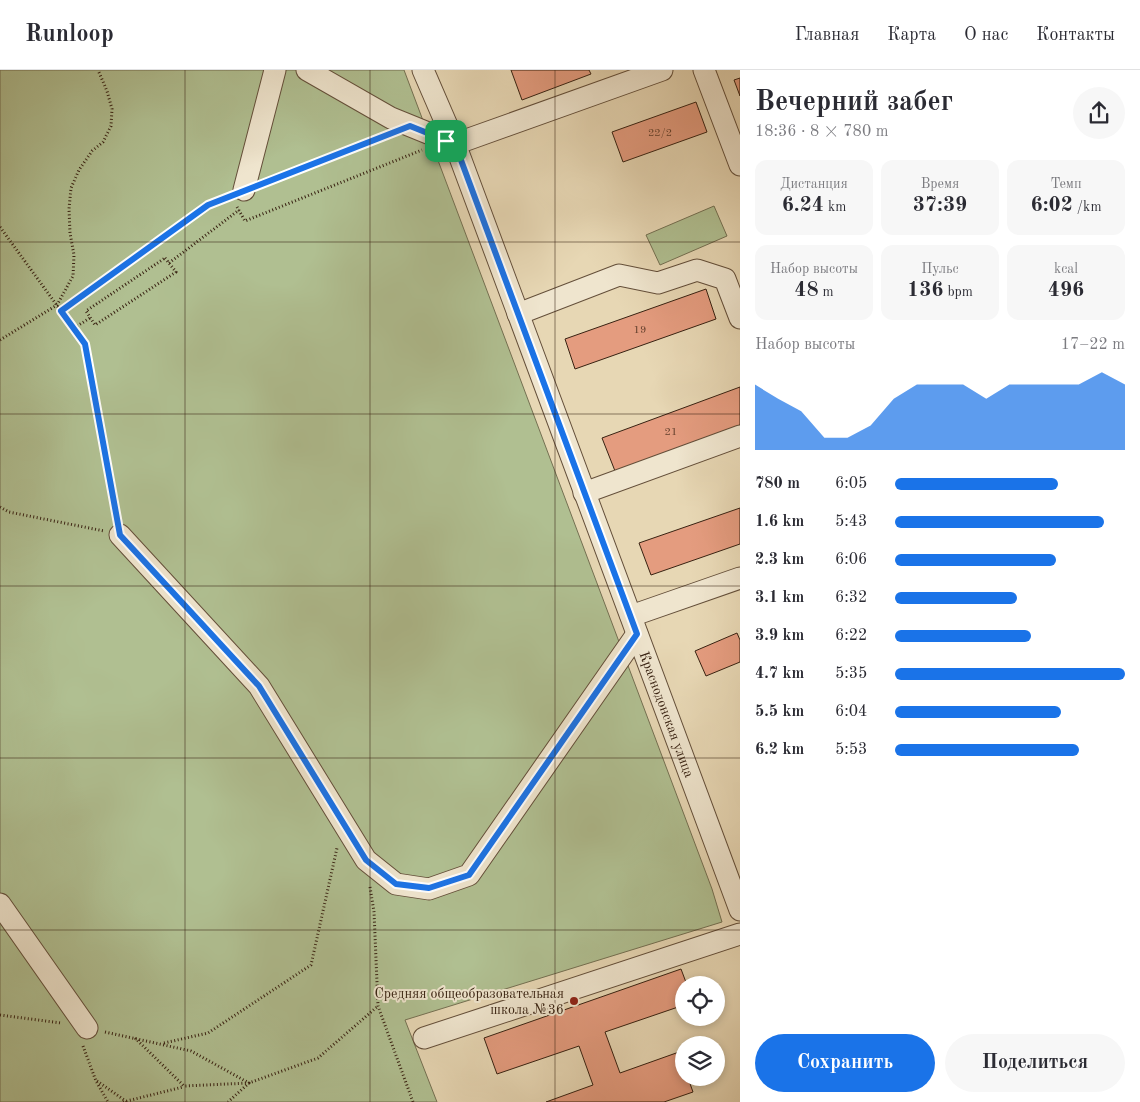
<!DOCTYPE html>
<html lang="ru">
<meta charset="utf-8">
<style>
body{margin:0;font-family:"Old Standard TT",serif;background:#f7f7f7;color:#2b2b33;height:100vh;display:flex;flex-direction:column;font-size:19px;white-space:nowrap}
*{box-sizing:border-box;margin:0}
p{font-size:16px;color:#7c7c81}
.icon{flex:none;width:28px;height:28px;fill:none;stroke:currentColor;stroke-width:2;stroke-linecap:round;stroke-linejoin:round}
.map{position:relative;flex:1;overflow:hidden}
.panel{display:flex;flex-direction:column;background:#fff;width:400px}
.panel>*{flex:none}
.buttons{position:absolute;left:675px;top:906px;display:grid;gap:10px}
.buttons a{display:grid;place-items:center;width:50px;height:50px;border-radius:50%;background:#fff;box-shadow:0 2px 8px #0003;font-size:25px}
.pin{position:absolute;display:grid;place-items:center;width:42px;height:42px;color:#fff;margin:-21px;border-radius:10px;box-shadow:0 2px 8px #0006}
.round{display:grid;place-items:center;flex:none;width:52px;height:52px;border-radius:26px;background:#f7f7f7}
.summary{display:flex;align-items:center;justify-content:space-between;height:85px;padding:0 15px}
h1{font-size:28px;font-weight:800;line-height:38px}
.figures{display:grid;grid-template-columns:repeat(3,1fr);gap:8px;height:85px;padding:5px 15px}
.figures div{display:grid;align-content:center;border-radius:12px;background:#f7f7f7;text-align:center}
.figures b{font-size:21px;font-weight:800}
.figures small{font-size:14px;font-weight:400}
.figures p{font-size:14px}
.chart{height:140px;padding:10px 15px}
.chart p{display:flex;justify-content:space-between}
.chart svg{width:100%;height:90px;margin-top:5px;fill:#1a73e8;opacity:.7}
.button{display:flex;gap:10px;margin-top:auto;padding:10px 15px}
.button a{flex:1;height:58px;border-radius:30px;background:#1a73e8;color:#fff;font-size:20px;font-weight:800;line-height:58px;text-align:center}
.button a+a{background:#f7f7f7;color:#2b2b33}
ul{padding:0 15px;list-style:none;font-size:16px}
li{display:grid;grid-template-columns:80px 60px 1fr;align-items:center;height:38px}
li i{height:12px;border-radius:6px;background:#1a73e8}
header{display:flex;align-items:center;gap:30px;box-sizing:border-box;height:70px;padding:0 25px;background:#fff;border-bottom:1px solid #e1e1e2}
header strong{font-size:24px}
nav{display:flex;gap:28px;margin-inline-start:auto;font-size:18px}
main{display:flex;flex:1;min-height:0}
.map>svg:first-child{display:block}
</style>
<header>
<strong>Runloop</strong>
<nav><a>Главная</a><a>Карта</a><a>О нас</a><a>Контакты</a></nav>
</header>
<main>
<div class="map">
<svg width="740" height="1032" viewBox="0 0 740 1032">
<rect width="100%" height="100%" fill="#e7d7b4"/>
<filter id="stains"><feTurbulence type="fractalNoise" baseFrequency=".004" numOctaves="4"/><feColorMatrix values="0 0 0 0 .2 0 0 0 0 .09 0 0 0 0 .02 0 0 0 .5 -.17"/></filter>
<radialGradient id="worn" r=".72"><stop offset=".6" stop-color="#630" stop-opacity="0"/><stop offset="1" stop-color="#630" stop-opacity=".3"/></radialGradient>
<path fill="#b0bf91" stroke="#747052" d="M0,0H404L712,819L722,852L405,950L437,1032H0Z
M714,136L727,166L660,195L646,165Z"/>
<path fill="#e49c7f" stroke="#382212" d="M511,0H589L591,4L522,30Z
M740,8V26L734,10Z
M696,32L707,62L623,92L612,62Z
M706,219L716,249L575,299L565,269Z
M740,317V355L615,401L602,368Z
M740,438V474L651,505L639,473Z
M737,563L740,570V592L706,606L695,581Z
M681,899L687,915H684V935L605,962L620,1003L679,982L684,996V1008H688L693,1022L664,1032H546L593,1015L579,976L497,1004L484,968Z"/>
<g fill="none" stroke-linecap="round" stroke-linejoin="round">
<defs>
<g id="minor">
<path d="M307,0L391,48L455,74L662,0"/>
<path id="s1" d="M423,0L455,74L740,840"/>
<path d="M704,0L740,95"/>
<path d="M244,120L275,0"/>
<path d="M518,244L619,205L658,213L697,200L725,209L740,248"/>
<path d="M584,423L740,366"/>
<path d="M120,465L259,616L366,790L396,814L429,819L469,805L637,564"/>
<path d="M631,546L740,508"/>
<path d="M0,834L87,958"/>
<path d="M424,968L740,864"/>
</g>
</defs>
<use href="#minor" stroke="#644f3a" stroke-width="23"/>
<path stroke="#382212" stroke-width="3" stroke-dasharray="1 2.5" stroke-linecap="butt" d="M266,112L383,66
M237,137L245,151L422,80
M0,157L85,274L117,448
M165,188L176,202L95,255L86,241Z
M169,193L239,140
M61,241L208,135L229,128
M74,258L90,248
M0,270L57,235L73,206L74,185L70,163L69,139L71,118L79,100L92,81L103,72L111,56L112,39L107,21L98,0
M0,437L9,442L104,461
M370,817L374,842L378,936L413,1032
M0,945L61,953
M105,962L191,981L249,1013L228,1032
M135,968L184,1016L249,1013L318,988L378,936
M164,973L208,963L311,895L337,778
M83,976L96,1011L108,1032
M97,1011L127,1032
M123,1032L183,1017"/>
<use href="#minor" stroke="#efe5ce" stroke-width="21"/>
</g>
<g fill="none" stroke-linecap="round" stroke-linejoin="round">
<defs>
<path id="route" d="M410,56L455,74L637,564L469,805L429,818L396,814L366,790L259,616L120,465L85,274L61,241L208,135Z"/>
</defs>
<use href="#route" stroke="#fff" stroke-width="10"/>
<use href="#route" stroke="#1a73e8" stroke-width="6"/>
</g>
<path fill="none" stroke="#382212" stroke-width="1" stroke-opacity="0.55" d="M185,0V1032M370,0V1032M555,0V1032M0,172H740M0,344H740M0,516H740M0,688H740M0,860H740"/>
<circle fill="#8f2418" stroke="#efe5ce" stroke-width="2" cx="574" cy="931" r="5"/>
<g text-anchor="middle" stroke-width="4" stroke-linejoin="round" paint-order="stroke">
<g font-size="11" fill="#63402d">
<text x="660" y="66">22/2</text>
<text x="640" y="263">19</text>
<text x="671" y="365">21</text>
</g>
<g font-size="14" fill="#382212" stroke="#efe5ce">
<text dy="5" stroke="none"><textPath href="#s1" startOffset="689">Краснодонская улица</textPath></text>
</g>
<g font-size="14" fill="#382212" stroke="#efe5ce" text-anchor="end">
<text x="564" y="928">Средняя общеобразовательная<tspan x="564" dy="16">школа №36</tspan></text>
</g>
</g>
<rect width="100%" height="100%" filter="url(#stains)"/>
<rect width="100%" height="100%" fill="url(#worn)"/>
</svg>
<div class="buttons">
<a><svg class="icon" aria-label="locate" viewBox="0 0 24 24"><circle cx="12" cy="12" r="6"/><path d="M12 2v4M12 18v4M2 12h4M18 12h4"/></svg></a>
<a><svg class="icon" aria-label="layers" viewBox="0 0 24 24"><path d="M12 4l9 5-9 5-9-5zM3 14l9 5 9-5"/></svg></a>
</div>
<div class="pin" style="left:446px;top:71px;background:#1e9e55"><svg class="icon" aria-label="arrive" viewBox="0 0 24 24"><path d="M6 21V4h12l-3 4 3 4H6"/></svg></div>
</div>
<section class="panel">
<div class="summary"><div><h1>Вечерний забег</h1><p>18:36 · 8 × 780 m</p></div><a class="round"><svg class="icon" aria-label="share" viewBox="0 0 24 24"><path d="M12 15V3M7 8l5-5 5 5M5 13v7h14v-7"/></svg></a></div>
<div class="figures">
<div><p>Дистанция</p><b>6.24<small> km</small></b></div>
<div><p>Время</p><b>37:39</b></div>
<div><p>Темп</p><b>6:02<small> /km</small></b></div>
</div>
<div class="figures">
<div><p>Набор высоты</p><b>48<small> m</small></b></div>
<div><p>Пульс</p><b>136<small> bpm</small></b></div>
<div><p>kcal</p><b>496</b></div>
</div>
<div class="chart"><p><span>Набор высоты</span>17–22 m</p>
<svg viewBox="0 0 160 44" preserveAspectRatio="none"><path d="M0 44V12L10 19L20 25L30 38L40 38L50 32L60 19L70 12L80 12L90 12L100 19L110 12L120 12L130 12L140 12L150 6L160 12V44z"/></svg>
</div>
<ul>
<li><b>780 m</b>6:05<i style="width:71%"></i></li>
<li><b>1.6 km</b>5:43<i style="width:91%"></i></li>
<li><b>2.3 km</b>6:06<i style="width:70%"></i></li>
<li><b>3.1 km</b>6:32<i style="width:53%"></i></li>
<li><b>3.9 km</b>6:22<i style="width:59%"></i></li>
<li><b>4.7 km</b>5:35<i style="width:100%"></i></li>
<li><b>5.5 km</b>6:04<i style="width:72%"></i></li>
<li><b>6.2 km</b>5:53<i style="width:80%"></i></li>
</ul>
<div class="button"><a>Сохранить</a><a>Поделиться</a></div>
</section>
</main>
